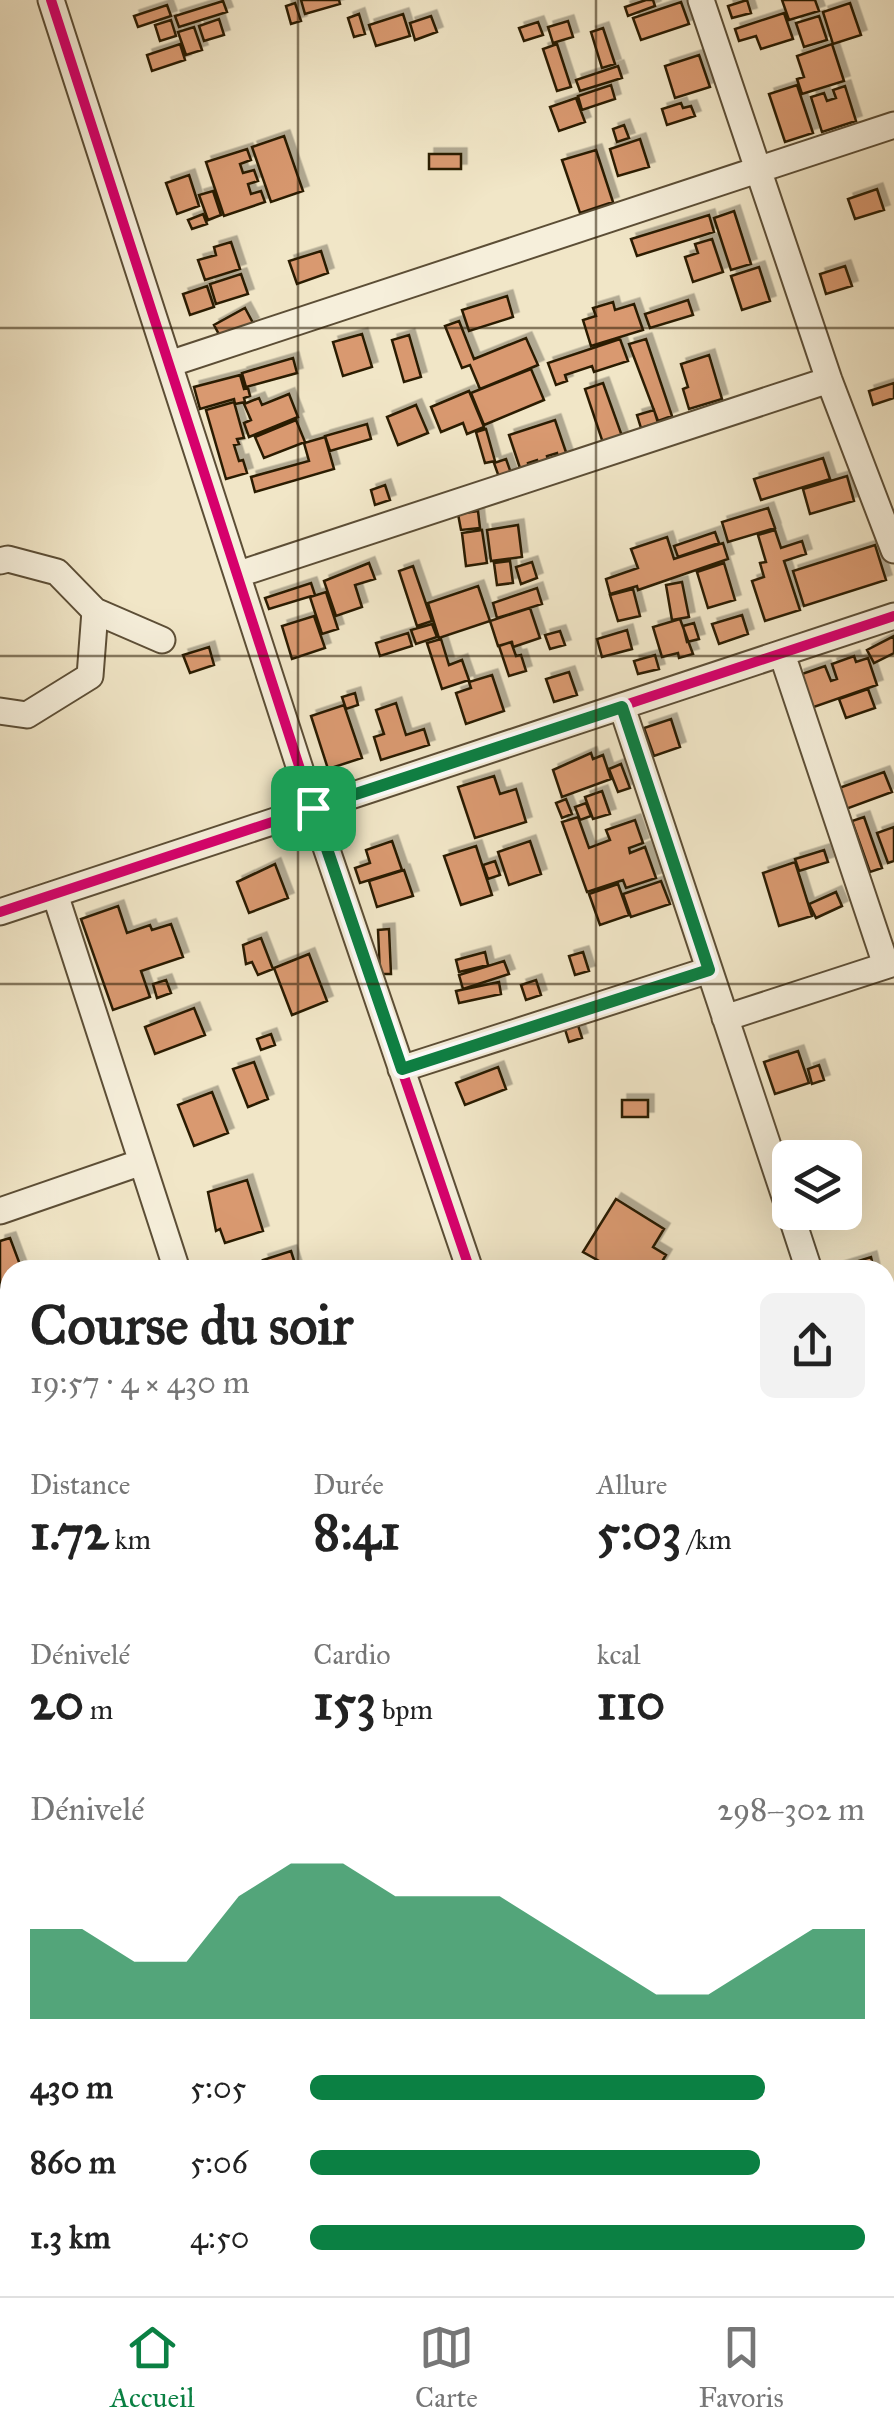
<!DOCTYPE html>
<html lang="fr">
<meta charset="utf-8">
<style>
body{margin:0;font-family:"IM FELL Great Primer",serif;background:#f2f2f2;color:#222;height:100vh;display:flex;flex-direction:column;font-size:38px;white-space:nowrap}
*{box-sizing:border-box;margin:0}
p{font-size:32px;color:#767676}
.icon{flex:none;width:55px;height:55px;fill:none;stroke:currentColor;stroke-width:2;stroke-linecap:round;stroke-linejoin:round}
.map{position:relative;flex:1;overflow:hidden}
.sheet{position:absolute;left:0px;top:1260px;width:895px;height:1038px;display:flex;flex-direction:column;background:#fff;border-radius:30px 30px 0 0;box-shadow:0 10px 40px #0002}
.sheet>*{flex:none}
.tools{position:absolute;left:772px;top:1140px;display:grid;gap:20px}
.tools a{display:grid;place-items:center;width:90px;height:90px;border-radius:15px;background:#fff;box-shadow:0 10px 40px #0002;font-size:50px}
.pin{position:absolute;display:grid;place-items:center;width:85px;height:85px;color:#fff;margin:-42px;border-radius:20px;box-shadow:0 5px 15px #0006}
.round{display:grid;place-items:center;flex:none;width:105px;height:105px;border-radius:15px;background:#f2f2f2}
.headline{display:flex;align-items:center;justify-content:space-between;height:170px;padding:0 30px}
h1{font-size:55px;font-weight:700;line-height:75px}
.figures{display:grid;grid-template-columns:repeat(3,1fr);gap:15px;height:170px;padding:10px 30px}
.figures div{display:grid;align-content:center}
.figures b{font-size:50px;font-weight:700}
.figures small{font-size:28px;font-weight:400}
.figures p{font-size:28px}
.chart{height:280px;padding:20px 30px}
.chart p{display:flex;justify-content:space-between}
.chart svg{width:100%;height:180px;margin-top:10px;fill:#0b8043;opacity:.7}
ul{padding:0 30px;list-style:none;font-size:32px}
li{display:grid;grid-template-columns:160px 120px 1fr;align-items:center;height:75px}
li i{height:25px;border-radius:12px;background:#0b8043}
.dock{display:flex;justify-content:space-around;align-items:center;height:140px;border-top:2px solid #e0e0e0;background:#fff;font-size:28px;color:#767676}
.dock a{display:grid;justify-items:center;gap:5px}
.dock .selected{color:#0b8043}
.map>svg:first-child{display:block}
</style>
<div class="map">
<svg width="894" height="2296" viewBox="0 0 894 2296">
<defs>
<filter id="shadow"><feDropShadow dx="5.5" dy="-5.5" stdDeviation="0" flood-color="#0004"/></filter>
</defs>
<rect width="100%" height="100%" fill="#f1e6c7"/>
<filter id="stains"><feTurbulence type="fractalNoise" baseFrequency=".002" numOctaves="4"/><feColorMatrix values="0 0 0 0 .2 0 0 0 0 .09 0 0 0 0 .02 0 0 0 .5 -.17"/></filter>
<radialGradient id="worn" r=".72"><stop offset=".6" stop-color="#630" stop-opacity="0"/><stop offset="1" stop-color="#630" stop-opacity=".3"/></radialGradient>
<path fill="#d99970" stroke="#2a1b06" stroke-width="2.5" filter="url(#shadow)" d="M301,0H339L340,4L305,14Z
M646,0H653L655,6L628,16L625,7Z
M747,0L751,13L732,18L728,6Z
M782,0H815L819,11L789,20Z
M223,1L227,12L179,27L175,16Z
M681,2L689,24L641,40L633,18Z
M295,3L301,21L291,24L286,6Z
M850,3L861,35L833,44L823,12Z
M167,5L171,16L138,27L134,16Z
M784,13L793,39L761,49L756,36L739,41L735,29Z
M359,14L365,34L354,37L348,18Z
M403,14L410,36L376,46L369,25Z
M431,16L437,32L415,40L410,23Z
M819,16L827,40L804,47L796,23Z
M219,19L224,35L204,41L199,26Z
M171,20L176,36L160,41L155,25Z
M568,21L573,37L553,43L548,27Z
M538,22L543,35L524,41L519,28Z
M194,27L202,50L186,55L178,32Z
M603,28L615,64L602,68L591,32Z
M180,44L185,60L152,71L147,55Z
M557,44L571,87L557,91L543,49Z
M832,44L844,81L802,94L797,79L804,77L797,56Z
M699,55L710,87L675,98L665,66Z
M618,66L622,78L580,91L576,80Z
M611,85L615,99L582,110L578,96Z
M797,85L813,133L785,142L769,94Z
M845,86L856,121L822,132L811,97L824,93L827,101L836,98L833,90Z
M576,98L585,122L559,131L550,107Z
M681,103L683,108L691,106L695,116L667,125L662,109Z
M624,125L629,138L617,142L613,129Z
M284,136L303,191L271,202L252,147Z
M640,139L649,167L618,176L610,149Z
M247,149L251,160L240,164L243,173L254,170L258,181L248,184L251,194L261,191L265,202L224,216L206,162Z
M596,150L613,202L580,213L562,160Z
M429,154H461V169H429Z
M189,175L199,206L177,214L166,183Z
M877,189L884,210L855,219L848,199Z
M213,191L221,215L208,220L199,195Z
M734,211L751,264L731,270L714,218Z
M203,214L207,224L192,229L188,220Z
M709,215L714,232L637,256L631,239Z
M712,239L723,272L693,282L685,257L698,253L695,244Z
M231,242L240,269L205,280L198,260L216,255L214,247Z
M321,251L328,273L297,284L289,261Z
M845,266L852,286L826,294L820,274Z
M759,267L770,301L742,310L731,276Z
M241,274L248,294L216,304L210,284Z
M207,286L214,307L190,315L183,294Z
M507,296L513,317L469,331L462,310Z
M688,300L693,315L650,328L645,314Z
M613,302L615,310L634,304L643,330L591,346L583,320L596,316L593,308Z
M245,308L253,323L222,340L214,325Z
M459,321L474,359L526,338L538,365L480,389L470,365L462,368L445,326Z
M362,334L372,367L343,376L333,342Z
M409,335L421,377L404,382L392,340Z
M620,339L628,361L594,372L592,366L565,375L567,381L556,385L548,363Z
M646,339L672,416L658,421L629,344Z
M709,355L722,399L689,409L683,389L688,387L681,364Z
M293,358L297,373L246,387L242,373Z
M531,369L544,400L484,425L471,393Z
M240,375L244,389L248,388L250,396L244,398L245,402L235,404L234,399L200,409L194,387Z
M603,383L622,436L603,443L585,389Z
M894,383V398L873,405L869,391Z
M469,391L484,427L467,434L463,423L441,432L431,407Z
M289,394L298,417L249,437L244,423L251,420L244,404L259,398L262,405Z
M234,402L244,438L237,439L239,444L234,445L239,461L243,460L247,473L226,479L206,410Z
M416,405L428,433L398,445L387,417Z
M654,410L658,423L641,428L637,415Z
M296,420L305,442L264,458L255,437Z
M555,420L568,458L559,461L557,453L547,456L549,464L539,468L537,460L528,463L530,471L522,474L509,435Z
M367,424L371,439L330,451L325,436Z
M486,429L495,461L485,463L476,432Z
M325,437L334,469L255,492L251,477L309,461L304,443Z
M823,458L830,479L761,500L754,479Z
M506,459L512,476L500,480L494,463Z
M847,476L854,501L810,514L803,489Z
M385,485L390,500L375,505L371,490Z
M768,508L775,528L728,542L722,522Z
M478,511L480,528L461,530L458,514Z
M518,525L522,557L491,561L487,530Z
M482,530L487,563L466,566L462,533Z
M775,530L781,548L802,541L806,554L784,561L800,610L765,621L752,581L764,577L760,563L766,562L758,535Z
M715,532L719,543L678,557L674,546Z
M667,537L674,559L723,543L728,559L638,590L637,586L610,594L606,579L638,568L631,549Z
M875,545L886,580L804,606L793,571Z
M510,561L513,583L497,585L494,563Z
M532,562L537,578L521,584L516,567Z
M369,563L375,579L355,585L362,607L336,616L324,581Z
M724,563L735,600L708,608L697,572Z
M413,566L432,621L417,626L399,571Z
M682,582L689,617L672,620L666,585Z
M311,583L315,595L269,609L265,598Z
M478,586L490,621L439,638L428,603Z
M537,588L542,604L497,618L493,603Z
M633,589L640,616L618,621L610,595Z
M326,592L338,629L322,634L310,597Z
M530,608L540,638L513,647L512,642L498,646L490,621Z
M742,615L748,634L719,644L712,624Z
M314,616L325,648L292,659L282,626Z
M680,619L693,654L679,658L678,653L662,657L653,627Z
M694,623L699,639L687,642L683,626Z
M432,624L437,637L416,644L411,630Z
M627,630L632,649L602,657L597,639Z
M560,631L565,645L550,649L545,635Z
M408,633L412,646L380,656L376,643Z
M894,636V653L874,663L867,650Z
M441,639L449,665L462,660L469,680L442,689L427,643Z
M511,642L516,656L521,655L526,671L509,676L499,646Z
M209,647L214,665L190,673L183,655Z
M655,655L659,669L638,674L634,661Z
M854,656L856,662L868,658L877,685L811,708L799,675L825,666L831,681L837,679L832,664Z
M569,672L577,695L554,702L546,679Z
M492,675L504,711L466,724L456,693L471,688L469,682Z
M868,689L875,708L846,718L839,699Z
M355,693L358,705L346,709L342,697Z
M396,703L406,735L424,729L429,745L381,760L374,737L384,734L376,710Z
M344,705L362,758L328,769L311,716Z
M671,719L680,747L654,756L644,728Z
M591,753L593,759L603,755L611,779L562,797L553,770Z
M621,764L630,788L618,792L609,769Z
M884,772L892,792L846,809L839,788Z
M494,776L500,794L516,789L526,822L475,838L458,787Z
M602,791L610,814L593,819L585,797Z
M566,799L572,814L562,818L556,803Z
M586,803L591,816L580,820L575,807Z
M578,817L589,848L610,840L606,830L635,820L643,843L629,848L630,853L645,847L656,878L626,888L623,880L587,892L562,822Z
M864,817L882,868L870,872L852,821Z
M894,827V861L888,863L877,833Z
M392,841L402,870L360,883L355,868L370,863L366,850Z
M530,841L541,874L509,885L498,852Z
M476,846L492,895L461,905L444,856Z
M824,850L828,862L799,871L795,859Z
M495,861L500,875L488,879L483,865Z
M795,862L812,916L779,926L763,873Z
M275,864L288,898L249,913L237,882Z
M404,870L413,896L377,907L369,881Z
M661,881L670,904L631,917L623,894Z
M618,884L629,915L600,925L589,894Z
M836,892L842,906L816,918L809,904Z
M118,906L127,933L150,925L152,930L171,924L183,957L141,971L150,997L113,1010L81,919Z
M389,929L391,974H380L378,930Z
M261,938L273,969L258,975L252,962L246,964L243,945Z
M485,952L488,965L459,972L456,960Z
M583,952L589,971L575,975L569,956Z
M309,954L327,1001L292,1015L274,968Z
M504,961L509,974L463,989L459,975Z
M166,980L171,993L157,998L153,984Z
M536,980L541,995L526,1000L521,985Z
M499,982L501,994L459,1003L456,991Z
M194,1008L205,1035L155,1054L145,1027Z
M577,1022L582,1038L569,1042L564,1026Z
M271,1034L275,1045L261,1050L257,1039Z
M798,1051L809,1083L775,1094L764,1062Z
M254,1062L268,1099L248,1107L233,1069Z
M819,1065L824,1080L812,1084L808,1069Z
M498,1067L506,1089L465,1105L456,1083Z
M212,1092L228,1133L194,1146L178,1105Z
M622,1100H648V1117H622Z
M247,1180L263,1231L225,1243L220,1229L216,1231L208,1192Z
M616,1199L664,1229L653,1247L666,1255L657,1270H594L599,1261L583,1252Z
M10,1238L22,1270H10V1315L0,1318V1241Z
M291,1251L297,1270H267L263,1260Z
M871,1257L874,1270H833V1269Z
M894,1341V1375L891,1376L885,1344Z
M894,1378V1411L885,1414V1401L889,1399L885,1381Z
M894,1459V1488L885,1491V1462Z
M894,1546V1583L885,1586V1549Z
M10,1640V1675L0,1644Z
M894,1761V1797L887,1800L885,1764Z
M7,1823L10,1846L0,1849V1825Z
M894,1830V1862L885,1864V1832Z
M894,1885V1918L885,1920V1888Z
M10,2010V2060H9L0,2034V2013Z
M80,2288H117L119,2293L83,2296Z
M645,2288H663L666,2296H634L633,2292Z"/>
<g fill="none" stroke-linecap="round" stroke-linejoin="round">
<defs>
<path id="minor" d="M51,0L313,809L470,1270
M701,0L829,380L894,550
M169,364L894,125
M0,561L8,559L57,572L95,611L162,640
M239,574L829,380
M782,654L886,965
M622,707L790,1212
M0,711L27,715L90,676L95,611
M55,894L177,1270
M0,912L894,616
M725,1018L894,963
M401,1069L709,970
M0,1211L142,1162
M790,1212L809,1270
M885,1311L894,1308
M0,1447L10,1476
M885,1603L894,1600
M0,1901L10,1898
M885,2063L894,2060
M0,2143L10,2171
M50,2288L53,2296
M516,2288L519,2296
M816,2288L818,2296
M199,2296L223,2288"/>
</defs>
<use href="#minor" stroke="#5c4e36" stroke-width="29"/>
<use href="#minor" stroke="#f6efdb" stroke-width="25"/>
<defs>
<path id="cycleway" d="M51,0L313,809L470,1270
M0,912L894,616"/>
</defs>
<use href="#cycleway" stroke="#f6efdb" stroke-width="16"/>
<use href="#cycleway" stroke="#d6006c" stroke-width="10"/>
</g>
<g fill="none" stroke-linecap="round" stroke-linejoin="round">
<defs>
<path id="route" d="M622,707L709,970L402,1069L313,808Z"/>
</defs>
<use href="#route" stroke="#fff" stroke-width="20"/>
<use href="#route" stroke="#0b8043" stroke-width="12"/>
</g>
<path fill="none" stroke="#2a1b06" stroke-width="2.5" stroke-opacity="0.55" d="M298,0V1270M596,0V1270M0,328H894M0,656H894M0,984H894M0,1312H10M885,1312H894M0,1640H10M885,1640H894M0,1968H10M885,1968H894M298,2288V2296M596,2288V2296"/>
<rect width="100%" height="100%" filter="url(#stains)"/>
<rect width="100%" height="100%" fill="url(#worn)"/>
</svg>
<div class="tools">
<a><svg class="icon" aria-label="layers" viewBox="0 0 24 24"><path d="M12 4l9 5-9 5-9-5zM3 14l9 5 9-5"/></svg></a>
</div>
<div class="pin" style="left:313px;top:808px;background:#1e9e55"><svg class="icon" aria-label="arrive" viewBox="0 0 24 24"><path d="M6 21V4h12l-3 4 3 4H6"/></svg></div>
<section class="sheet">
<div class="headline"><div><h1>Course du soir</h1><p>19:57 · 4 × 430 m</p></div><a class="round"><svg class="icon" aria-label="share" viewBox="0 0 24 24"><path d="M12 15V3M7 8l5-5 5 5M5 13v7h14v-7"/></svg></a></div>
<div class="figures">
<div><p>Distance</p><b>1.72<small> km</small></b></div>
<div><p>Durée</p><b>8:41</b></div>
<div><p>Allure</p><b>5:03<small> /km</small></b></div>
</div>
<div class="figures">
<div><p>Dénivelé</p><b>20<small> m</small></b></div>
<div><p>Cardio</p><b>153<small> bpm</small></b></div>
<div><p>kcal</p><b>110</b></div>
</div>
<div class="chart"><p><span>Dénivelé</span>298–302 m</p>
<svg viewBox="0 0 160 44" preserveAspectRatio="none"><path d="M0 44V22L10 22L20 30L30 30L40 14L50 6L60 6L70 14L80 14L90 14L100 22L110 30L120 38L130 38L140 30L150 22L160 22V44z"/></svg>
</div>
<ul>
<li><b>430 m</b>5:05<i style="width:82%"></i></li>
<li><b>860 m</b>5:06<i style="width:81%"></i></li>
<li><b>1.3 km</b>4:50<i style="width:100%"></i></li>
</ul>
</section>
</div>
<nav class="dock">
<a class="selected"><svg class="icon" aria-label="home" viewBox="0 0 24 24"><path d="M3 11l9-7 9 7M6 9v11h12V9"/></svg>Accueil</a>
<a><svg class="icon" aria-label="map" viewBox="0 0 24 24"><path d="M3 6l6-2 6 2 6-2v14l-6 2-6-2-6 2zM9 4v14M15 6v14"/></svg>Carte</a>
<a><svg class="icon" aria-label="saved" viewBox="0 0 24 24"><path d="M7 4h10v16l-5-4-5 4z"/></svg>Favoris</a>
</nav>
